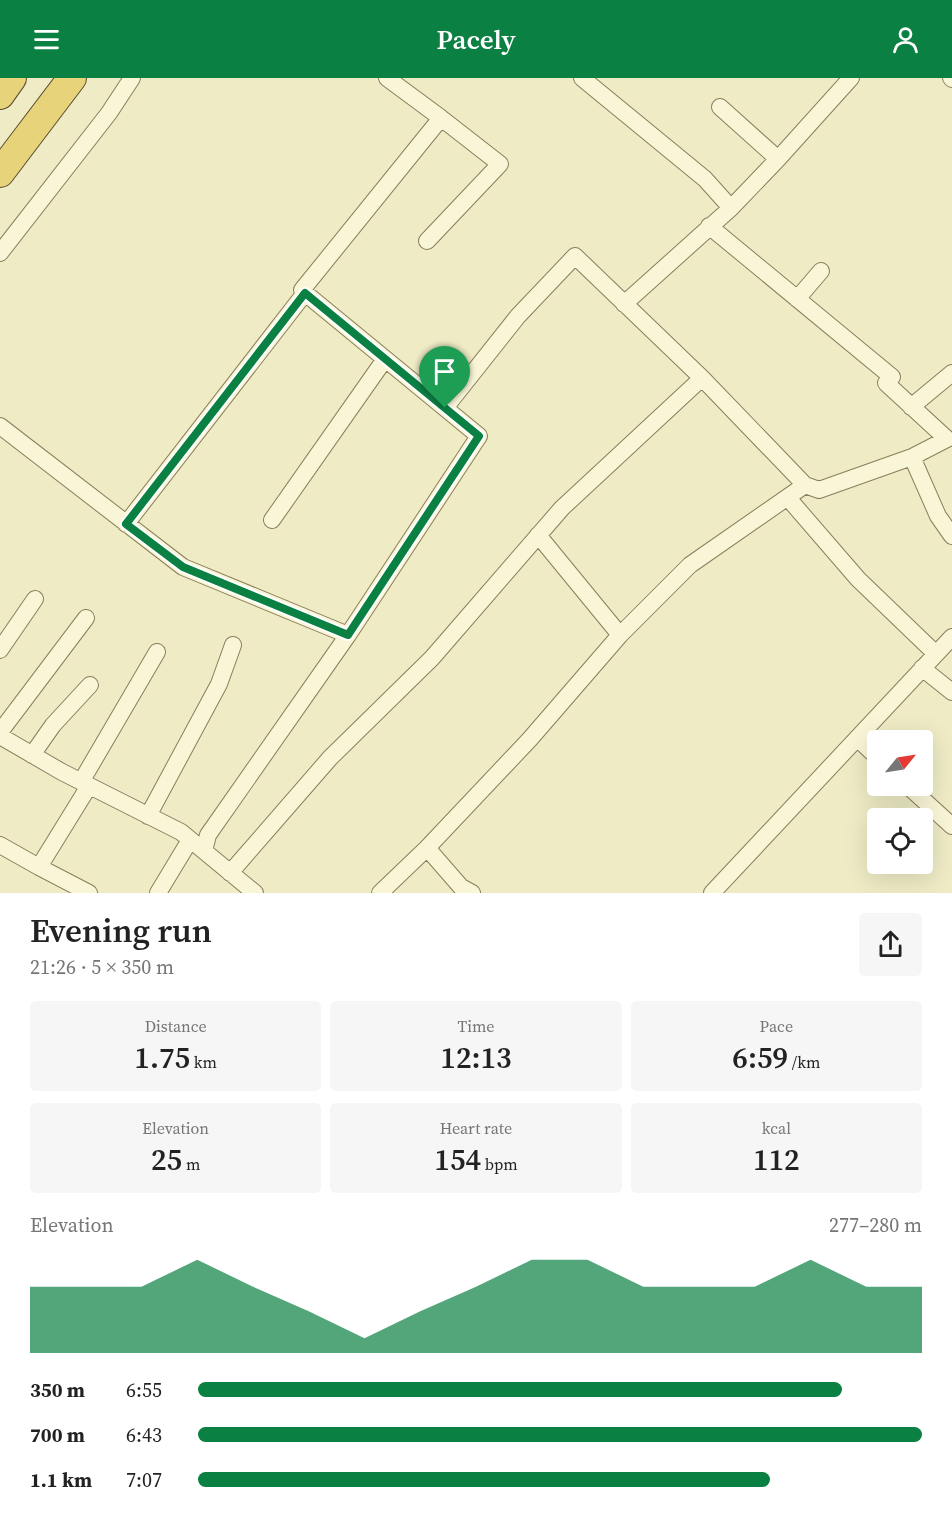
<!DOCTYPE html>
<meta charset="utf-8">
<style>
body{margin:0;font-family:"Source Serif 4",serif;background:#f6f6f6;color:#222;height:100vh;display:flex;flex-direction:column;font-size:22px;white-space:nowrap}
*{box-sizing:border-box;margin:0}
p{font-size:20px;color:#767676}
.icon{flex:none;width:33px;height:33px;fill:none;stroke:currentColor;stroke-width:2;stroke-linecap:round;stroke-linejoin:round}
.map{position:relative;height:815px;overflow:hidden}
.drawer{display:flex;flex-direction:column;background:#fff;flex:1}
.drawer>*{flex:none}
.needle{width:39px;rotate:60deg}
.buttons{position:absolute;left:867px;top:652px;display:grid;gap:12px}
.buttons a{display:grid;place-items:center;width:66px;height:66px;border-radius:6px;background:#fff;box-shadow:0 6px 24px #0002;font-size:30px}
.pin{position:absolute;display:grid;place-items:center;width:51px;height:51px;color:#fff;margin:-62px -26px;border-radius:50% 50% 50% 0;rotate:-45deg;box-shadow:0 0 6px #0007}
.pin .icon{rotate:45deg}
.round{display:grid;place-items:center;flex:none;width:63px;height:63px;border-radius:6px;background:#f6f6f6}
.headline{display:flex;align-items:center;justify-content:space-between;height:102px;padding:0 30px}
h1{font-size:33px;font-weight:600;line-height:45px}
.stats{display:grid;grid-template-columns:repeat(3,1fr);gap:9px;height:102px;padding:6px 30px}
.stats div{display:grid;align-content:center;border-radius:6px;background:#f6f6f6;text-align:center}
.stats b{font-size:30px;font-weight:600}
.stats small{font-size:16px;font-weight:400}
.stats p{font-size:16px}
.chart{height:168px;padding:12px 30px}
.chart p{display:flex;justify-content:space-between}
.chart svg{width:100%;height:108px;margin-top:6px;fill:#0b8043;opacity:.7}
ul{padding:0 30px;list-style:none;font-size:20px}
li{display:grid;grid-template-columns:96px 72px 1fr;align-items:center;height:45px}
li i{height:15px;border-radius:8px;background:#0b8043}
header{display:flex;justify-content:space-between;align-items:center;height:78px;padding:0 30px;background:#0b8043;color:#fff;font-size:27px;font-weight:600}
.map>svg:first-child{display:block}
</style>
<header><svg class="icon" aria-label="menu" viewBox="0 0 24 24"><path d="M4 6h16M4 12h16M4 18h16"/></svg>Pacely<svg class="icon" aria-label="person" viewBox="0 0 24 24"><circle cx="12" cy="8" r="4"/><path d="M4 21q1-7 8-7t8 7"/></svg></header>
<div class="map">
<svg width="952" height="815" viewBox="0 0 952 815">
<rect width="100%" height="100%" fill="#eeebc5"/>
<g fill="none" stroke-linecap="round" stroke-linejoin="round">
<defs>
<path id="minor" d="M582,0L705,101L731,130L624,226
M951,0L952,1
M720,29L778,81L731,130
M778,81L851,0
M709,148L892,299L886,305L947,361L912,379
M427,163L500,86L441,40
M0,175L109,35L132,0
M305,215L479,358L348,557
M797,221L821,193
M911,329L952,295
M445,330L518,238L575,178L702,300
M0,348L183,489L348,557L208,757L204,773
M788,420L858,501L936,576
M272,442L385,281
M126,446L305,215L302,212L441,40L387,0
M538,457L620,557
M0,572L35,521
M922,590L952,614
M0,654L86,540
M0,658L62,694L181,754L255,815
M857,660L878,680
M32,677L53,647L90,607
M81,704L157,574
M908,708L952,748
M148,738L219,606L233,567
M0,767L39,789L89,708
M39,789L89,815
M230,795L330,680L432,580L562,430L702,300L805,407
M158,815L190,762
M380,815L427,770
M472,815L461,809L427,770L530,661L620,557L690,487L805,407L819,412L912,379L938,438L952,458
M712,815L952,559"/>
<path id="trunk" d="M0,17L12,0
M0,95L72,0"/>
</defs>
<use href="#minor" stroke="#897e5b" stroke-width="18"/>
<use href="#trunk" stroke="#574a2f" stroke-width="30"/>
<use href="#minor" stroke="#f9f6d8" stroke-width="16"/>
<use href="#trunk" stroke="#e7d47a" stroke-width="28"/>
</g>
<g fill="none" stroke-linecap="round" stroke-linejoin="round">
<defs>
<path id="route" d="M305,215L479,358L348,557L183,489L126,446Z"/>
</defs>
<use href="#route" stroke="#fff" stroke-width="12"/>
<use href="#route" stroke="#0b8043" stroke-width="8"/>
</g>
</svg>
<div class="buttons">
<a><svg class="needle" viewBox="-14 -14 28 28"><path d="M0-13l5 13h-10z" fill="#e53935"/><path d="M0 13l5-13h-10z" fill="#767676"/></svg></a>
<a><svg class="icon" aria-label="locate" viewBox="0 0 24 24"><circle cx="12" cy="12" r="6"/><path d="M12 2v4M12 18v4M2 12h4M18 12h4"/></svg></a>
</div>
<div class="pin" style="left:445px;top:330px;background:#1e9e55"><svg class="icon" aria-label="arrive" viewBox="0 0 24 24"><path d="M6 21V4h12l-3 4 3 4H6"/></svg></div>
</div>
<section class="drawer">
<div class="headline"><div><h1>Evening run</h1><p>21:26 · 5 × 350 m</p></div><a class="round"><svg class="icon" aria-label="share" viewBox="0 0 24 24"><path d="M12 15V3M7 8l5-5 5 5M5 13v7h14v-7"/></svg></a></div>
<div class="stats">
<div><p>Distance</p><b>1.75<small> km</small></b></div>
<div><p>Time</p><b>12:13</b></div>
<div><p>Pace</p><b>6:59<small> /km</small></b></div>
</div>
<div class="stats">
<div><p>Elevation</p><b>25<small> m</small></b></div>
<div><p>Heart rate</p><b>154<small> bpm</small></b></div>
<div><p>kcal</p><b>112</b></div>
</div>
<div class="chart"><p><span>Elevation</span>277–280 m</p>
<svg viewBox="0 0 160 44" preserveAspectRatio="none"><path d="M0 44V17L10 17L20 17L30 6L40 17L50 27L60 38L70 27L80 17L90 6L100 6L110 17L120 17L130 17L140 6L150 17L160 17V44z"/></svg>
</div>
<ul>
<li><b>350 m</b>6:55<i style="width:89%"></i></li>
<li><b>700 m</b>6:43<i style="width:100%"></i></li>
<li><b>1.1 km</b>7:07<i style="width:79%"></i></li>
</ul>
</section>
